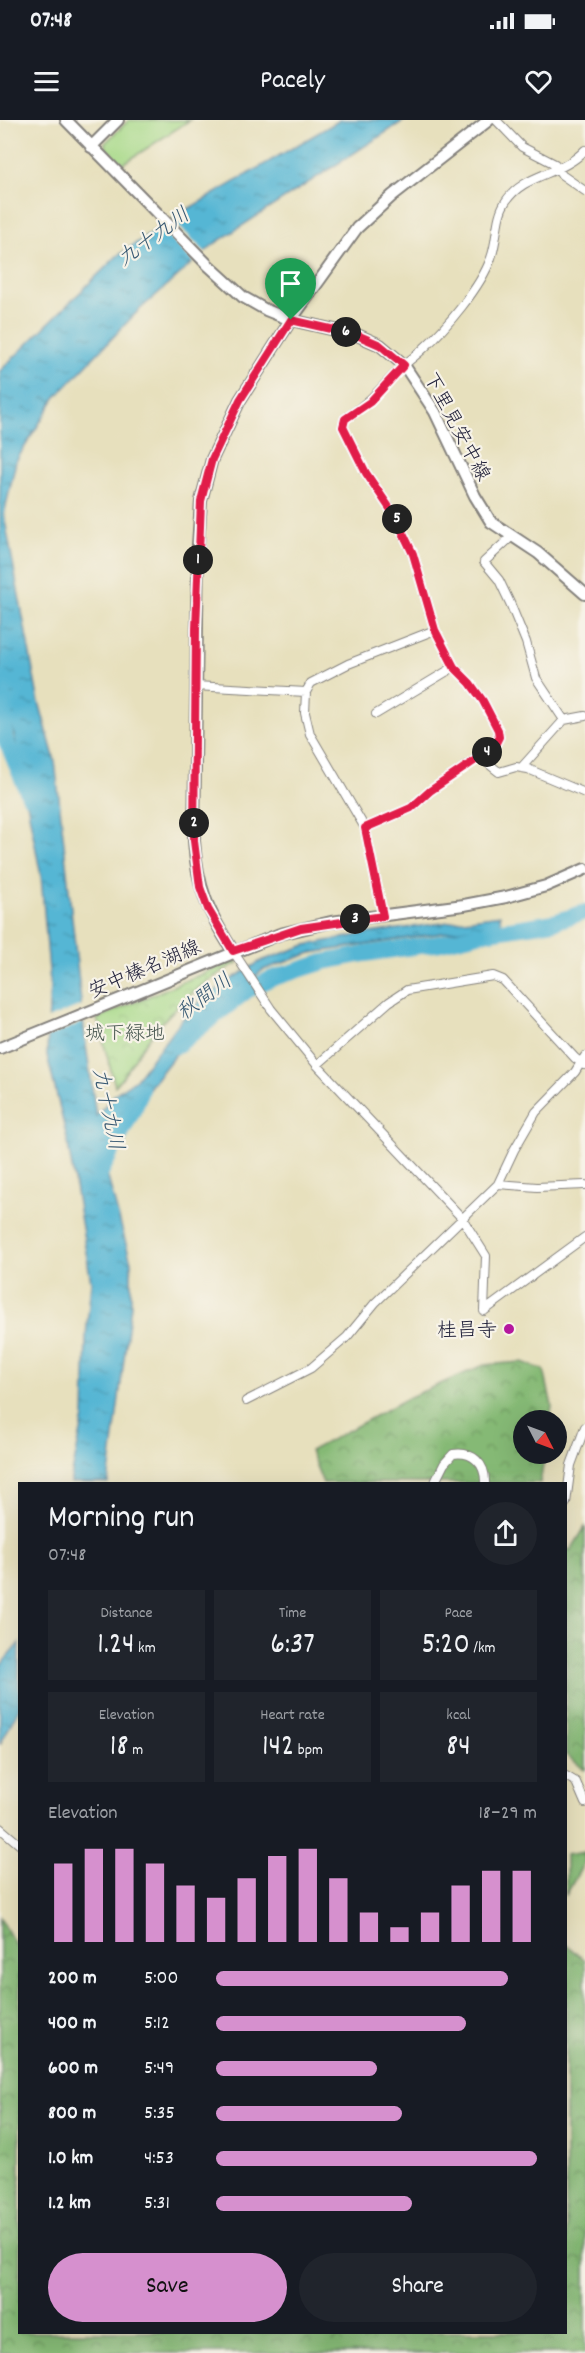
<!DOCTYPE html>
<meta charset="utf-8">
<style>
body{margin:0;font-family:Dekko,"Klee One",sans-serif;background:#20242c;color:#f1f3f6;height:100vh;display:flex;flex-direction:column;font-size:22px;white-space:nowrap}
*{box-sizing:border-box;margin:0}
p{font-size:20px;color:#9ea1a6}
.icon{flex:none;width:33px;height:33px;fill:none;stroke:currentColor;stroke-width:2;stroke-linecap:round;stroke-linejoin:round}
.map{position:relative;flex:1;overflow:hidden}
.panel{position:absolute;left:18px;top:1362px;width:549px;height:852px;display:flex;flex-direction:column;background:#171b24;border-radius:0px;box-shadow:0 6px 24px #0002}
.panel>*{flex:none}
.needle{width:39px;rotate:132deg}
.controls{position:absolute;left:513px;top:1290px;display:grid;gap:12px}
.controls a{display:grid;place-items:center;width:54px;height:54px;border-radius:50%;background:#171b24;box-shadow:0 6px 24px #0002;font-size:30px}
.pin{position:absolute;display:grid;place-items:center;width:51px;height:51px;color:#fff;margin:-62px -26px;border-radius:50% 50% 50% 0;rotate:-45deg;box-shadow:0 0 6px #0007}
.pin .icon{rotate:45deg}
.km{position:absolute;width:30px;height:30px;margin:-15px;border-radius:50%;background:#222;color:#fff;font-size:16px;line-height:30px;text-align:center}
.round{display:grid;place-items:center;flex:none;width:63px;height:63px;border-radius:32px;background:#20242c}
.headline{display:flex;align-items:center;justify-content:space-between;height:102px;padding:0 30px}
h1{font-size:33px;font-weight:600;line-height:45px}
.figures{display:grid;grid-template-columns:repeat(3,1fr);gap:9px;height:102px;padding:6px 30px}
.figures div{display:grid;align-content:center;border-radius:0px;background:#20242c;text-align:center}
.figures b{font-size:30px;font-weight:600}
.figures small{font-size:16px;font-weight:400}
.figures p{font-size:16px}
.chart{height:168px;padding:12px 30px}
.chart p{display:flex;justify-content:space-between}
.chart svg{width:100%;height:108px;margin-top:6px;stroke:#d690ce;stroke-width:6}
.cta{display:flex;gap:12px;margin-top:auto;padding:12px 30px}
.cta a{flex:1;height:69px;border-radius:36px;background:#d690ce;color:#111;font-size:24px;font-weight:600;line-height:69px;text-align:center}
.cta a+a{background:#20242c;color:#f1f3f6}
ul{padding:0 30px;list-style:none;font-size:20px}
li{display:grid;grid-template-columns:96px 72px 1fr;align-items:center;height:45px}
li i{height:15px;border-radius:8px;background:#d690ce}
.status{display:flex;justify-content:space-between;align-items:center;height:42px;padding:0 30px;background:#171b24;direction:ltr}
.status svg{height:16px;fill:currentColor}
header{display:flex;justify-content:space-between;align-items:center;height:78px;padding:0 30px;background:#171b24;font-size:27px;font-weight:600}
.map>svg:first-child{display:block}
</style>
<div class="status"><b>07:48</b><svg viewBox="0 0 49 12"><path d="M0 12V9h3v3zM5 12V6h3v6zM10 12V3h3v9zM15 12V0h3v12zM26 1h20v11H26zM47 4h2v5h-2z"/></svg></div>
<header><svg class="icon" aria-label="menu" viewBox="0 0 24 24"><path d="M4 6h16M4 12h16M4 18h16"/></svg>Pacely<svg class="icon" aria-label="heart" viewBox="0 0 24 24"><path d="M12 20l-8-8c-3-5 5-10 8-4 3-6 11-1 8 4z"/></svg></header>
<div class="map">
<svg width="585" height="2233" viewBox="0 0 585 2233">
<defs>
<pattern id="forest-crowns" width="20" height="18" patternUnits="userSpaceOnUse" patternTransform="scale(1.5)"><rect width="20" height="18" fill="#85b974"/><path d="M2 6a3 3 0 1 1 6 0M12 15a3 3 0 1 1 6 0" fill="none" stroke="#6c9660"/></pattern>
<pattern id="park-crowns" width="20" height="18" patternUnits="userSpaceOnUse" patternTransform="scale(1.5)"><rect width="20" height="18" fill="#a7d988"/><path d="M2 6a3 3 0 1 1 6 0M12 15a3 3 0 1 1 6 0" fill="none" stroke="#8fba76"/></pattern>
<pattern id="water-ripples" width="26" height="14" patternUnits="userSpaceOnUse" patternTransform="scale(1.5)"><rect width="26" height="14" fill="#55b6d4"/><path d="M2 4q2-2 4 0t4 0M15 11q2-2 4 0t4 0" fill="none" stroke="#4694ad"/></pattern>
</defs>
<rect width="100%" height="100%" fill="#f7f3e8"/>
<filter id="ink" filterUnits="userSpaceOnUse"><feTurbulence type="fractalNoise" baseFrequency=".0167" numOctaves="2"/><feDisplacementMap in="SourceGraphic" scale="12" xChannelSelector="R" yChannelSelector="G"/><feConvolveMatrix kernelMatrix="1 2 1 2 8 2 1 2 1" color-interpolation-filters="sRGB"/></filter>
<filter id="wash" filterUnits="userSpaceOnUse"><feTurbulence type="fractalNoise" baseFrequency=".008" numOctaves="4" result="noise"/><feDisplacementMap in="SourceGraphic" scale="24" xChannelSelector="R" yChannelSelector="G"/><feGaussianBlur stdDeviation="1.35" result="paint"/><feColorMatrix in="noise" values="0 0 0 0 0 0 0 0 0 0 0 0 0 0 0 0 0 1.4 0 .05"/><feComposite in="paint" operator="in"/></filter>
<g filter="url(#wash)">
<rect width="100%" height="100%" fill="#e7e0bd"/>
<path fill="url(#forest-crowns)" stroke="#546e58" stroke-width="1.5" d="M522,1242L544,1250L552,1286L550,1300H524V1334H545L540,1363H323L310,1331L410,1277L484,1245Z
M585,1407V1650L566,1635V1429L571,1430Z
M585,1732V1741L566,1775V1735Z
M0,1797L20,1833V2212H566V1825L585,1840V2233H0Z"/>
<path fill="url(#park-crowns)" stroke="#647e62" stroke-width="1.5" d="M235,840L238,844L233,845C198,865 168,892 144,925C133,939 127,954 115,966L97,898Z"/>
<path fill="#a7d988" stroke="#647e62" stroke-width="1.5" d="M129,0H190L123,44L105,27V23Z"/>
<path fill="url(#water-ripples)" stroke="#3c6c88" stroke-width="1.5" d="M340,0H405L214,124L138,191L55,278L16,341L4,395L38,578L55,641L85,918L96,996L115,974L136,959L190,889L235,857L261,841L306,825L369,813L500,795L501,804L311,833L263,850L210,891L152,964L102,1036L131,1142V1185L108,1363H70L84,1297L86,1216L91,1162L67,1018L47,935L50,863L41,756L13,610L0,578V251L117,136L183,92Z
M19,1523V1588L0,1625V1546Z"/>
<path fill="#e7e0bd" d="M170,97L207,134L196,144L157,106Z
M84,884L86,901L45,918V900Z"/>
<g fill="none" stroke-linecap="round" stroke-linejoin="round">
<path stroke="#55b6d4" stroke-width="16" d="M0,557L4,583L5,618L29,676
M177,926L248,870L270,859L324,842L365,834L441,823L483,813L554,802L585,792
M99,1056L136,985L141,970"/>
</g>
</g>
<g filter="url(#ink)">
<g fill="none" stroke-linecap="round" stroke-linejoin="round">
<defs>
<path id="street" d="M496,0L522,27L555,44L562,55L585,71
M511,417L484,442L499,460L510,483L526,522L536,558L564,600L585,596
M195,566L306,572
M376,594L454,547
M480,637L499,652L516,647L528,649L585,673
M521,648L564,600
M365,708L411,688L430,671L485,633L495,625L499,617L498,610L483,581L470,563L454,547L435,510L413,434L395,396L366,353L343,307L345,299C370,282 382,267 402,247C409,240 417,235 423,229C446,208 481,167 491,138C498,120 495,97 506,81C525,53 561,56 585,30
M383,796L365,708L310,614L305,593L306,572L311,563L348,544L435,510
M233,831L271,889L317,945L462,1098L486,1136L484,1191
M317,945L389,882L407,870L493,856L503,860L575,938L584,945
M498,1064L537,1067L585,1065
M484,1191L585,1117
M246,1281L311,1248L347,1217L375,1183L498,1064L514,1030L536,992L575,952L585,936
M434,1364L444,1344L453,1334C472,1331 486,1343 485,1364
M566,1383L571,1345L585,1307
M566,1656L576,1662L585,1683
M0,1708L20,1725"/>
<path id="secondary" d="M66,0L208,145L243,177L266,190L291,200L357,215L380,225L404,245L435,292L475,376L491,402L538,433L585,474
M91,27L118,0
M233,831C208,792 197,767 194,721L198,425L201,381L212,339L240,280L291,200L357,108L393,75L489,0
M0,928L280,814L331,802L464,785L506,777L546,766L585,749"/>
</defs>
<use href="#street" stroke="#84817c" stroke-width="10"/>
<use href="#secondary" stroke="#84817c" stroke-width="14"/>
<use href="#street" stroke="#fff" stroke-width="8"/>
<use href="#secondary" stroke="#fff" stroke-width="10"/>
</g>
</g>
<g fill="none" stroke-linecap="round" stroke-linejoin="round" filter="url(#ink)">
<defs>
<path id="route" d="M291,200L357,215L380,225L404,245L370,282L345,299L343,307L366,353L395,396L413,434L435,510L454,547L470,563L483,581L498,610L499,617L495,625L486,633L430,671L411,688L365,708L383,796L301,808L233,831L208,789L200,767L194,721L196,509L201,381L212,339L240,280Z"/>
</defs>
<use href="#route" stroke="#fff" stroke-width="12"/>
<use href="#route" stroke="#e11d48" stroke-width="8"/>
</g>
<circle fill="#b5179e" stroke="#f7f3e8" stroke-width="2" cx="509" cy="1209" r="6"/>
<g text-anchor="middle" stroke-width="4.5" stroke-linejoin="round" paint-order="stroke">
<g font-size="20" fill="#22223b" stroke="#f7f3e8">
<text transform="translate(458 306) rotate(62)" y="7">下里見安中線</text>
<text transform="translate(144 848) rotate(-23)" y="7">安中榛名湖線</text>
</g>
<g font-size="20" fill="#4a5952" stroke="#f7f3e8">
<text x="125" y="919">城下緑地</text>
</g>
<g font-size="20" fill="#22223b" stroke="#f7f3e8" text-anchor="end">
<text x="497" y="1216">桂昌寺</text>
</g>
<g font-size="21" font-style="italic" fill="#345671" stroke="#f7f3e8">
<text transform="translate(153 116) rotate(-36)" y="7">九十九川</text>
<text transform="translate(204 876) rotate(-37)" y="7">秋間川</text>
<text transform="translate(109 989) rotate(78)" y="7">九十九川</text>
</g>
</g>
</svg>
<div class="controls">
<a><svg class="needle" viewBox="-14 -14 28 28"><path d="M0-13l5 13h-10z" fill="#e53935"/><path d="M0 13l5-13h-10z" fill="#9ea1a6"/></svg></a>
</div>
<div class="pin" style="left:291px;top:200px;background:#1e9e55"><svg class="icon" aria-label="arrive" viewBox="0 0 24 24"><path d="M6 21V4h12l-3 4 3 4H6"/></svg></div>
<b class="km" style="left:198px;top:440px">1</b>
<b class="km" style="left:194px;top:703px">2</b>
<b class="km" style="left:355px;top:799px">3</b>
<b class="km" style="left:487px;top:632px">4</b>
<b class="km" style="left:397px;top:399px">5</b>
<b class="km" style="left:346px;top:212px">6</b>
<section class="panel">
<div class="headline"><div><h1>Morning run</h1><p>07:48</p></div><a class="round"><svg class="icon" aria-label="share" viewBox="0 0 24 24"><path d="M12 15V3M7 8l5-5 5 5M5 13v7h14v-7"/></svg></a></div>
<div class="figures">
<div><p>Distance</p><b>1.24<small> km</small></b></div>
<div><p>Time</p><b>6:37</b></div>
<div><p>Pace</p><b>5:20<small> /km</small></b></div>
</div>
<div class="figures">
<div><p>Elevation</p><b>18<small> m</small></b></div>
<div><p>Heart rate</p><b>142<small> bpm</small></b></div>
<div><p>kcal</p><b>84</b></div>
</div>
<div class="chart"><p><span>Elevation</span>18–29 m</p>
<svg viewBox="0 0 160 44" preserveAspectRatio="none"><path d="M5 44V12M15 44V6M25 44V6M35 44V12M45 44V21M55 44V26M65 44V18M75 44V9M85 44V6M95 44V18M105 44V32M115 44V38M125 44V32M135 44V21M145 44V15M155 44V15"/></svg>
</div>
<ul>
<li><b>200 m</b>5:00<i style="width:91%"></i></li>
<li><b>400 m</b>5:12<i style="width:78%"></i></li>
<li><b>600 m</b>5:49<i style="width:50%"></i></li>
<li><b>800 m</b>5:35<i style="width:58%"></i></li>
<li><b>1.0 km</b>4:53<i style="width:100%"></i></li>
<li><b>1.2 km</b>5:31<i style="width:61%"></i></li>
</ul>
<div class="cta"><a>Save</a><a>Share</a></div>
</section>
</div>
